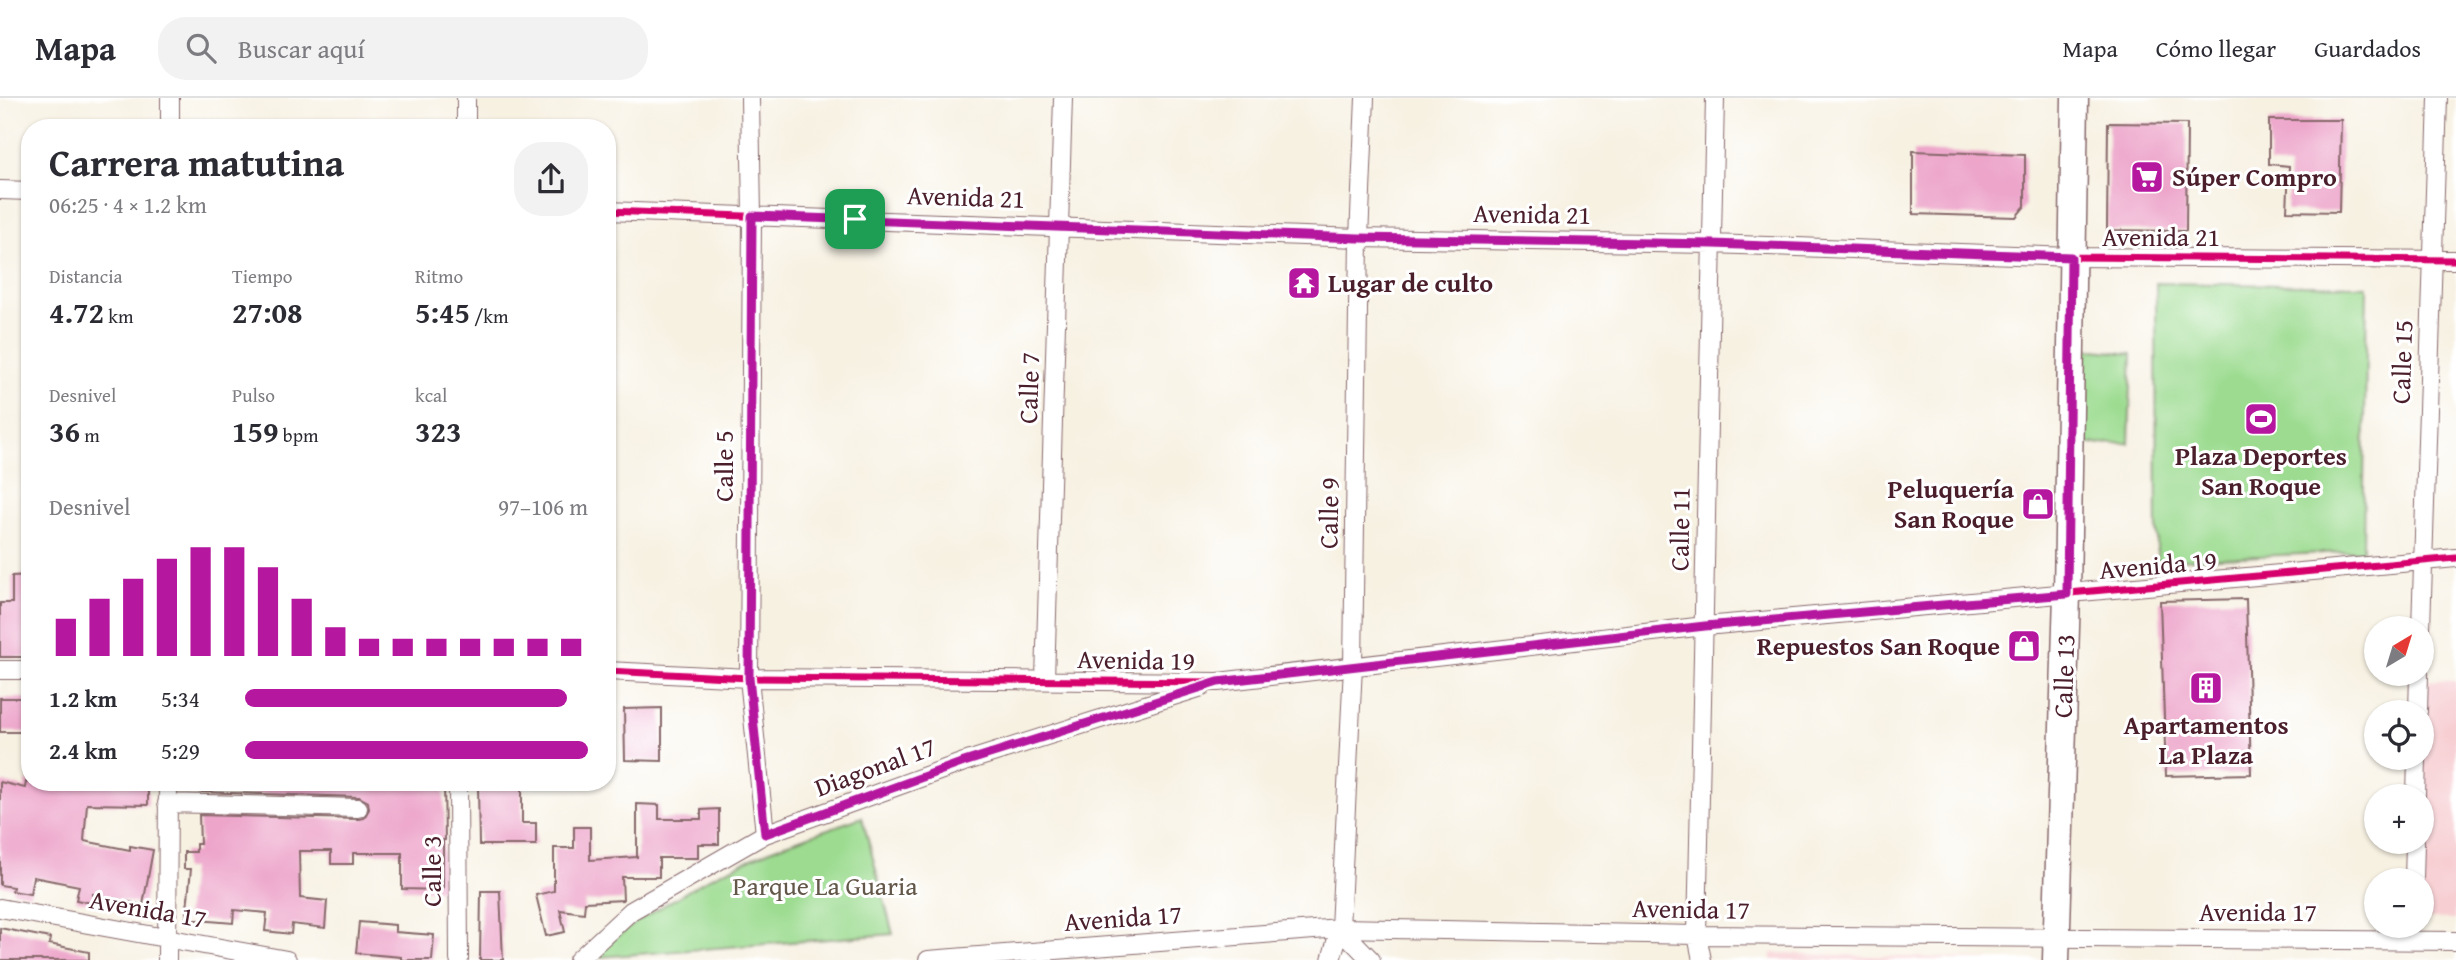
<!DOCTYPE html>
<html lang="es">
<meta charset="utf-8">
<style>
body{margin:0;font-family:"Gentium Book Plus",serif;background:#f2f2f3;color:#2b2b33;height:100vh;display:flex;flex-direction:column;font-size:26px;white-space:nowrap}
*{box-sizing:border-box;margin:0}
p{font-size:23px;color:#7c7c81}
.icon{flex:none;width:38px;height:38px;fill:none;stroke:currentColor;stroke-width:2;stroke-linecap:round;stroke-linejoin:round}
.map{position:relative;flex:1;overflow:hidden}
.panel{position:absolute;left:21px;top:21px;width:595px;height:672px;display:flex;flex-direction:column;background:#fff;border-radius:28px;box-shadow:0 2px 5px #0004}
.panel>*{flex:none}
.needle{width:46px;rotate:38deg}
.buttons{position:absolute;left:2364px;top:518px;display:grid;gap:14px}
.buttons a{display:grid;place-items:center;width:70px;height:70px;border-radius:50%;background:#fff;box-shadow:0 2px 5px #0004;font-size:35px}
.pin{position:absolute;display:grid;place-items:center;width:60px;height:60px;color:#fff;margin:-30px;border-radius:14px;box-shadow:0 4px 10px #0006}
.round{display:grid;place-items:center;flex:none;width:74px;height:74px;border-radius:28px;background:#f2f2f3}
.headline{display:flex;align-items:center;justify-content:space-between;height:119px;padding:0 28px}
h1{font-size:38px;font-weight:600;line-height:52px}
.metrics{display:grid;grid-template-columns:repeat(3,1fr);gap:10px;height:119px;padding:7px 28px}
.metrics div{display:grid;align-content:center}
.metrics b{font-size:30px;font-weight:600}
.metrics small{font-size:19px;font-weight:400}
.metrics p{font-size:19px}
.chart{height:196px;padding:14px 28px}
.chart p{display:flex;justify-content:space-between}
.chart svg{width:100%;height:126px;margin-top:7px;stroke:#b5179e;stroke-width:6}
ul{padding:0 28px;list-style:none;font-size:23px}
li{display:grid;grid-template-columns:112px 84px 1fr;align-items:center;height:52px}
li i{height:18px;border-radius:9px;background:#b5179e}
header{display:flex;align-items:center;gap:42px;box-sizing:border-box;height:98px;padding:0 35px;background:#fff;border-bottom:2px solid #e1e1e2}
header strong{font-size:33px}
nav{display:flex;gap:38px;margin-inline-start:auto;font-size:24px}
.search{width:490px;height:63px;background:#f2f2f3;display:flex;align-items:center;gap:18px;box-sizing:border-box;padding:0 24px;border-radius:28px;color:#7c7c81;font-size:26px}
.map>svg:first-child{display:block}
</style>
<header>
<strong>Mapa</strong>
<div class="search"><svg class="icon" aria-label="search" viewBox="0 0 24 24"><circle cx="10" cy="10" r="6"/><path d="M15 15l6 6"/></svg>Buscar aquí</div>
<nav><a>Mapa</a><a>Cómo llegar</a><a>Guardados</a></nav>
</header>
<div class="map">
<svg width="2456" height="862" viewBox="0 0 2456 862">
<rect width="100%" height="100%" fill="#fff"/>
<filter id="ink" filterUnits="userSpaceOnUse"><feTurbulence type="fractalNoise" baseFrequency=".0143" numOctaves="2"/><feDisplacementMap in="SourceGraphic" scale="14" xChannelSelector="R" yChannelSelector="G"/><feConvolveMatrix kernelMatrix="1 2 1 2 8 2 1 2 1" color-interpolation-filters="sRGB"/></filter>
<filter id="wash" filterUnits="userSpaceOnUse"><feTurbulence type="fractalNoise" baseFrequency=".00686" numOctaves="4" result="noise"/><feDisplacementMap in="SourceGraphic" scale="28" xChannelSelector="R" yChannelSelector="G"/><feGaussianBlur stdDeviation="1.57" result="paint"/><feColorMatrix in="noise" values="0 0 0 0 0 0 0 0 0 0 0 0 0 0 0 0 0 1.4 0 .05"/><feComposite in="paint" operator="in"/></filter>
<g filter="url(#wash)">
<rect width="100%" height="100%" fill="#f7f1e2"/>
<path fill="#f7cfd3" d="M2420,582L2456,583V821H2422V614Z
M1772,855L2000,862H1772Z"/>
<path fill="#9cdb90" stroke="#737d5e" stroke-width="2" d="M2156,185L2367,188L2363,453L2157,463Z
M2084,251L2132,256L2129,345L2085,346Z
M862,719L893,836L600,859L603,849L638,823L711,779L777,749Z"/>
<g id="blocks">
<path fill="#eda5ca" d="M2269,22H2341L2339,114L2287,113L2289,68L2269,66Z
M2108,25L2187,26L2186,133L2107,132Z
M1913,53L2025,57V108L2016,119L1913,116Z
M30,477V559H0V505H12V478Z
M2246,501L2251,676L2166,678L2160,503Z
M0,600H30V634H0Z
M662,610V663L625,662L624,611Z
M0,684L25,690L26,684L148,686V707L87,706L84,743L130,752V748L153,752L143,807L93,796L92,805L76,802L79,788L33,779L30,796L12,793L13,789L0,787Z
M199,684H444L445,742H443V792L402,791V755H353V766H331V753H299L300,800L327,803L325,830L292,826L291,836L265,833L267,815L234,812L233,825L186,821L191,771H184V754H196V746H200L199,717L358,721L364,720L369,711L368,704L359,699L199,694Z
M478,685L522,686V725H536V747H479Z
M637,706L659,707V721H701V712L719,711V746H698V760H659V779H622L623,802L585,804L584,815L560,812L565,834L546,838L536,797L554,793V750H574V729H590V762L637,759Z
M481,793H500L503,862H480Z
M359,824L395,827V834L434,837L432,862H401V859L356,855Z
M0,830L50,840L49,846L89,854V862H0Z"/>
</g>
</g>
<g filter="url(#ink)">
<use href="#blocks" fill-opacity="0" stroke="#87686b" stroke-width="2"/>
<g fill="none" stroke-linecap="round" stroke-linejoin="round">
<defs>
<path id="street" d="M170,0V30
M750,0L752,118L749,580L765,736
M466,30V0
M0,92L30,93
M607,113L1359,140L1712,146L2071,159L2456,162
M2421,530L2438,0
M0,572H30
M607,573L749,580L1218,584L1705,528L2456,460
M1045,581L1063,0
M2418,614L2419,576
M458,684L459,862
M2416,698L2417,660
M167,705L358,710
M2414,782L2415,744
M0,810L287,862
M1340,830L1371,862
M167,862L168,684
M578,862L631,813L765,736L964,664L1202,589
M928,862L1340,830L1697,837L2456,843
M1331,862L1340,830L1353,568L1359,140L1365,0
M1702,862L1697,837L1715,0"/>
<path id="secondary" d="M2056,862L2067,496L2075,0"/>
</defs>
<use href="#street" stroke="#87686b" stroke-width="20"/>
<use href="#secondary" stroke="#87686b" stroke-width="29"/>
<use href="#street" stroke="#fff" stroke-width="18"/>
<use href="#secondary" stroke="#fff" stroke-width="26"/>
<defs>
<path id="cycleway" d="M607,113L1359,140L1712,146L2071,159L2456,162
M607,573L749,580L1218,584L1705,528L2456,460"/>
</defs>
<use href="#cycleway" stroke="#fff" stroke-width="11"/>
<use href="#cycleway" stroke="#d6006c" stroke-width="7"/>
</g>
</g>
<g fill="none" stroke-linecap="round" stroke-linejoin="round" filter="url(#ink)">
<defs>
<path id="route" d="M752,118L1359,140L1713,146L2071,159L2067,496L1705,528L1218,584L964,664L765,736L749,580Z"/>
</defs>
<use href="#route" stroke="#fff" stroke-width="14"/>
<use href="#route" stroke="#b5179e" stroke-width="9"/>
</g>
<defs>
<symbol id="supermarket-square" viewBox="-11 -11 22 22"><rect x="-9" y="-9" width="18" height="18" rx="4" fill="#b5179e" stroke="#fff"/><path d="M-6-5.5h2.5l.6 2H6L4.5 2H-2.5L-4.4-4H-6ZM-1.5 3.2a1.3 1.3 0 1 0 .1 0ZM3 3.2a1.3 1.3 0 1 0 .1 0Z" fill="#fff"/></symbol>
<symbol id="temple-square" viewBox="-11 -11 22 22"><rect x="-9" y="-9" width="18" height="18" rx="4" fill="#b5179e" stroke="#fff"/><path d="M0-6L5-2H3V0L6.5 2.5H4V6H1.5V3h-3V6H-4V2.5H-6.5L-3 0V-2H-5Z" fill="#fff"/></symbol>
<symbol id="stadium-square" viewBox="-11 -11 22 22"><rect x="-9" y="-9" width="18" height="18" rx="4" fill="#b5179e" stroke="#fff"/><path d="M0-5a6.5 5 0 1 0 0 10a6.5 5 0 1 0 0-10ZM-3.5-1.8h7v3.6h-7Z" fill="#fff"/></symbol>
<symbol id="shop-square" viewBox="-11 -11 22 22"><rect x="-9" y="-9" width="18" height="18" rx="4" fill="#b5179e" stroke="#fff"/><path d="M-5-2.5h2.3a2.7 3.5 0 0 1 5.4 0H5L5.5 6h-11ZM-1.5-2.5h3a1.5 2.3 0 0 0-3 0Z" fill="#fff"/></symbol>
<symbol id="building-square" viewBox="-11 -11 22 22"><rect x="-9" y="-9" width="18" height="18" rx="4" fill="#b5179e" stroke="#fff"/><path d="M-4-6H4V6H1V3H-1V6H-4ZM-2.5-4.3h1.7v1.8h-1.7ZM.8-4.3h1.7v1.8H.8ZM-2.5-1h1.7V.8h-1.7ZM.8-1h1.7V.8H.8Z" fill="#fff"/></symbol>
</defs>
<g fill-rule="evenodd">
<use href="#supermarket-square" x="2128" y="60" width="38" height="38"/>
<use href="#temple-square" x="1285" y="166" width="38" height="38"/>
<use href="#stadium-square" x="2242" y="302" width="38" height="38"/>
<use href="#shop-square" x="2019" y="387" width="38" height="38"/>
<use href="#shop-square" x="2005" y="529" width="38" height="38"/>
<use href="#building-square" x="2187" y="571" width="38" height="38"/>
</g>
<g text-anchor="middle" stroke-width="6" stroke-linejoin="round" paint-order="stroke">
<g font-size="26" font-weight="bold" fill="#4a1f2b" stroke="#fff" text-anchor="start">
<text x="2172" y="88">Súper Compro</text>
<text x="1328" y="194">Lugar de culto</text>
<text x="2261" y="367" text-anchor="middle">Plaza Deportes<tspan x="2261" dy="30">San Roque</tspan></text>
<text x="2014" y="400" text-anchor="end">Peluquería<tspan x="2014" dy="30">San Roque</tspan></text>
<text x="2000" y="557" text-anchor="end">Repuestos San Roque</text>
<text x="2206" y="636" text-anchor="middle">Apartamentos<tspan x="2206" dy="30">La Plaza</tspan></text>
</g>
<g font-size="26" fill="#4a1f2b" stroke="#fff">
<text transform="translate(966 99) rotate(2)" y="9">Avenida 21</text>
<text transform="translate(1532 116) rotate(1)" y="9">Avenida 21</text>
<text x="2161" y="148">Avenida 21</text>
<text transform="translate(2402 264) rotate(-88)" y="9">Calle 15</text>
<text transform="translate(1029 290) rotate(-88)" y="9">Calle 7</text>
<text transform="translate(724 368) rotate(-90)" y="9">Calle 5</text>
<text transform="translate(1329 415) rotate(-89)" y="9">Calle 9</text>
<text transform="translate(1680 431) rotate(-89)" y="9">Calle 11</text>
<text transform="translate(2158 467) rotate(-5)" y="9">Avenida 19</text>
<text transform="translate(1136 562) rotate(1)" y="9">Avenida 19</text>
<text transform="translate(2064 578) rotate(-88)" y="9">Calle 13</text>
<text transform="translate(875 669) rotate(-20)" y="9">Diagonal 17</text>
<text transform="translate(432 773) rotate(-90)" y="9">Calle 3</text>
<text transform="translate(148 811) rotate(10)" y="9">Avenida 17</text>
<text transform="translate(1691 811) rotate(1)" y="9">Avenida 17</text>
<text x="2258" y="823">Avenida 17</text>
<text transform="translate(1123 820) rotate(-4)" y="9">Avenida 17</text>
</g>
<g font-size="26" fill="#635749" stroke="#fff">
<text x="825" y="797">Parque La Guaria</text>
</g>
</g>
</svg>
<div class="buttons">
<a><svg class="needle" viewBox="-14 -14 28 28"><path d="M0-13l5 13h-10z" fill="#e53935"/><path d="M0 13l5-13h-10z" fill="#7c7c81"/></svg></a>
<a><svg class="icon" aria-label="locate" viewBox="0 0 24 24"><circle cx="12" cy="12" r="6"/><path d="M12 2v4M12 18v4M2 12h4M18 12h4"/></svg></a>
<a>+</a>
<a>−</a>
</div>
<div class="pin" style="left:855px;top:121px;background:#1e9e55"><svg class="icon" aria-label="arrive" viewBox="0 0 24 24"><path d="M6 21V4h12l-3 4 3 4H6"/></svg></div>
<section class="panel">
<div class="headline"><div><h1>Carrera matutina</h1><p>06:25 · 4 × 1.2 km</p></div><a class="round"><svg class="icon" aria-label="share" viewBox="0 0 24 24"><path d="M12 15V3M7 8l5-5 5 5M5 13v7h14v-7"/></svg></a></div>
<div class="metrics">
<div><p>Distancia</p><b>4.72<small> km</small></b></div>
<div><p>Tiempo</p><b>27:08</b></div>
<div><p>Ritmo</p><b>5:45<small> /km</small></b></div>
</div>
<div class="metrics">
<div><p>Desnivel</p><b>36<small> m</small></b></div>
<div><p>Pulso</p><b>159<small> bpm</small></b></div>
<div><p>kcal</p><b>323</b></div>
</div>
<div class="chart"><p><span>Desnivel</span>97–106 m</p>
<svg viewBox="0 0 160 44" preserveAspectRatio="none"><path d="M5 44V31M15 44V24M25 44V17M35 44V10M45 44V6M55 44V6M65 44V13M75 44V24M85 44V34M95 44V38M105 44V38M115 44V38M125 44V38M135 44V38M145 44V38M155 44V38"/></svg>
</div>
<ul>
<li><b>1.2 km</b>5:34<i style="width:94%"></i></li>
<li><b>2.4 km</b>5:29<i style="width:100%"></i></li>
</ul>
</section>
</div>
